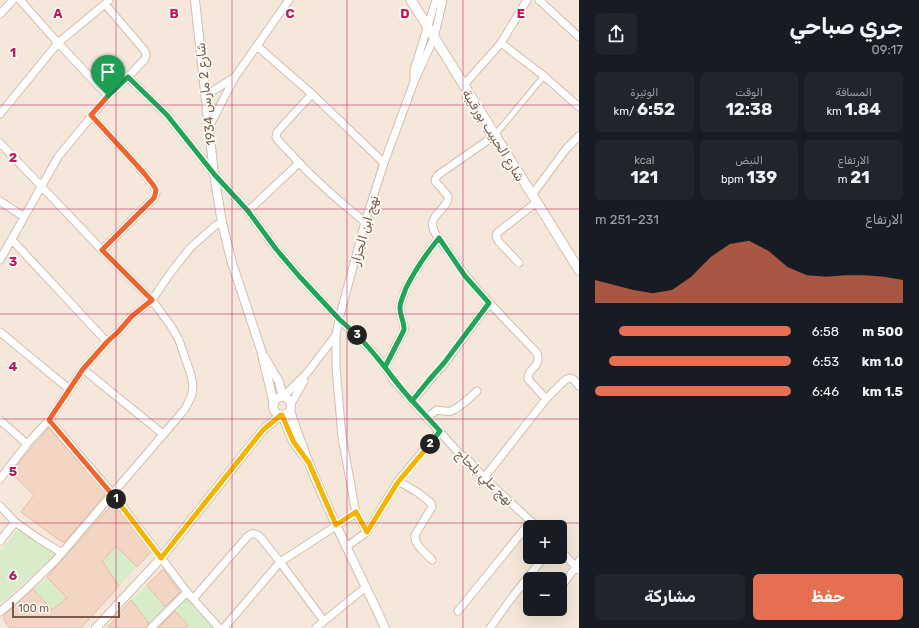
<!DOCTYPE html>
<html lang="ar">
<meta charset="utf-8">
<style>
body{margin:0;font-family:Rubik,"Noto Naskh Arabic",sans-serif;background:#20242c;color:#f1f3f6;direction:rtl;height:100vh;display:flex;flex-direction:column;font-size:15px;white-space:nowrap}
*{box-sizing:border-box;margin:0}
p{font-size:13px;color:#9ea1a6}
.icon{flex:none;width:22px;height:22px;fill:none;stroke:currentColor;stroke-width:2;stroke-linecap:round;stroke-linejoin:round}
.map{position:relative;flex:1;overflow:hidden;direction:ltr}
.drawer{display:flex;flex-direction:column;background:#171b24;width:340px}
.drawer>*{flex:none}
.tools{position:absolute;left:523px;top:520px;display:grid;gap:8px}
.tools a{display:grid;place-items:center;width:44px;height:44px;border-radius:6px;background:#171b24;box-shadow:0 4px 16px #0002;font-size:20px}
.scale{position:absolute;left:12px;bottom:10px;width:108px;box-sizing:border-box;padding-left:4px;border:2px solid #7a5c4d;border-top:0;font-size:11px;line-height:14px;white-space:nowrap;color:#7a5c4d;-webkit-text-stroke:3px #fffaf3;paint-order:stroke}
.pin{position:absolute;display:grid;place-items:center;width:34px;height:34px;color:#fff;margin:-41px -17px;border-radius:50% 50% 50% 0;rotate:-45deg;box-shadow:0 0 4px #0007}
.pin .icon{rotate:45deg}
.km{position:absolute;width:20px;height:20px;margin:-10px;border-radius:50%;background:#222;color:#fff;font-size:11px;line-height:20px;text-align:center}
.round{display:grid;place-items:center;flex:none;width:42px;height:42px;border-radius:6px;background:#20242c}
.overview{display:flex;align-items:center;justify-content:space-between;height:68px;padding:0 16px}
h1{font-size:22px;font-weight:700;line-height:30px}
.metrics{display:grid;grid-template-columns:repeat(3,1fr);gap:6px;height:68px;padding:4px 16px}
.metrics div{display:grid;align-content:center;border-radius:6px;background:#20242c;text-align:center}
.metrics b{font-size:17px;font-weight:700}
.metrics small{font-size:11px;font-weight:400}
.metrics p{font-size:11px}
.chart{height:112px;padding:8px 16px}
.chart p{display:flex;justify-content:space-between}
.chart svg{width:100%;height:72px;margin-top:4px;fill:#e76f51;opacity:.7}
.action{display:flex;gap:8px;margin-top:auto;padding:8px 16px}
.action a{flex:1;height:46px;border-radius:6px;background:#e76f51;color:#fff;font-size:16px;font-weight:700;line-height:46px;text-align:center}
.action a+a{background:#20242c;color:#f1f3f6}
ul{padding:0 16px;list-style:none;font-size:13px}
li{display:grid;grid-template-columns:64px 48px 1fr;align-items:center;height:30px}
li i{height:10px;border-radius:5px;background:#e76f51}
main{display:flex;flex:1;min-height:0}
.map>svg:first-child{display:block}
</style>
<main>
<section class="drawer">
<div class="overview"><div><h1>جري صباحي</h1><p>09:17</p></div><a class="round"><svg class="icon" aria-label="share" viewBox="0 0 24 24"><path d="M12 15V3M7 8l5-5 5 5M5 13v7h14v-7"/></svg></a></div>
<div class="metrics">
<div><p>المسافة</p><b>1.84<small> km</small></b></div>
<div><p>الوقت</p><b>12:38</b></div>
<div><p>الوتيرة</p><b>6:52<small> /km</small></b></div>
</div>
<div class="metrics">
<div><p>الارتفاع</p><b>21<small> m</small></b></div>
<div><p>النبض</p><b>139<small> bpm</small></b></div>
<div><p>kcal</p><b>121</b></div>
</div>
<div class="chart"><p><span>الارتفاع</span>231–251 m</p>
<svg viewBox="0 0 160 44" preserveAspectRatio="none"><path d="M0 44V30L10 33L20 36L30 38L40 36L50 28L60 16L70 8L80 6L90 12L100 22L110 27L120 28L130 27L140 27L150 28L160 30V44z"/></svg>
</div>
<ul>
<li><b>500 m</b>6:58<i style="width:88%"></i></li>
<li><b>1.0 km</b>6:53<i style="width:93%"></i></li>
<li><b>1.5 km</b>6:46<i style="width:100%"></i></li>
</ul>
<div class="action"><a>حفظ</a><a>مشاركة</a></div>
</section>
<div class="map">
<svg width="579" height="628" viewBox="0 0 579 628">
<rect width="100%" height="100%" fill="#fdf6ec"/>
<path fill="#f5e8da" fill-rule="evenodd" d="M0,0H579V628H0ZM530,527H560V557H530ZM530,579H560V609H530Z"/>
<path fill="#d8ecc9" d="M20,527L58,553L0,604V551Z
M116,546L137,567L119,586L102,561Z
M47,577L67,598L52,610L33,589Z
M147,585L165,608L149,623L131,600Z
M186,596L215,628H185L188,625L173,609Z"/>
<path fill="#f3d5c3" stroke="#e6bba3" d="M49,428L106,493L66,541L62,542L21,512L34,495L11,473L25,455Z
M113,503L151,552L137,567L116,546L108,555L102,561L119,586L81,628H10L4,620V615L33,589L52,610L67,598L47,577Z
M163,569L180,592L165,607L147,585Z
M131,600L149,623L146,628H107Z
M175,611L188,625L185,628H158Z"/>
<g fill="none" stroke-linecap="round" stroke-linejoin="round">
<defs>
<path id="pedestrian" d="M495,135L544,76"/>
<path id="minor" d="M20,0L58,43L108,96
M539,0L579,37
M105,4L145,51L146,55L145,59L128,77
M0,14L13,0
M501,43L544,76L579,107
M257,46L312,94L384,163
M414,80V70L436,0
M463,86L501,43L527,0
M312,94L277,132L276,137C280,144 287,149 292,155C314,180 339,201 365,222
M205,96L235,77
M0,114L58,43L105,4L109,0
M91,115L143,172L154,186L156,193L154,198L102,250
M208,129L235,77L279,14L289,0
M494,136L438,175L436,178L435,181L448,196C449,209 429,214 433,228C435,236 443,244 448,251C473,289 506,320 537,353C542,369 527,367 528,379L546,399
M0,143L102,250L152,300L171,326L179,340L191,375L193,386L192,394L189,401L185,409L55,561L24,591L0,612
M532,195L566,149L579,136
M0,201L24,217
M248,211L299,163
M12,240L107,342
M0,260L58,157L108,96L128,77L167,115L214,174L248,211L276,249L299,276L339,319L373,352L385,367L394,381L457,451L471,463L484,478L537,527
M519,263L499,242L496,236L497,233L537,202
M0,332L69,389
M336,335V367L342,437L356,513L367,532
M385,367L404,330C405,322 399,315 400,306C401,300 404,294 406,288C415,270 426,254 439,238
M83,369L163,434
M283,397L307,373L336,335L339,319L365,222L384,163L414,82L434,38L443,0
M412,401L445,363L489,303
M291,404L304,381
M427,417L437,410C442,411 446,412 451,411C459,409 470,397 477,391
M0,420L27,444
M49,420L113,494L187,592L219,628
M484,478L546,399L565,380L570,378L573,379L579,386
M0,479L27,444L49,420L83,369L107,342L118,332L132,316L152,300L169,275L190,248L216,225L222,223
M398,481L417,492L431,503L432,507L415,535C414,545 425,552 432,560
M0,506L15,522L39,539L62,553
M0,541L15,522
M346,547L367,532L398,481L440,431
M560,550L579,570
M560,588L576,567L579,561
M193,599L247,537C252,532 256,533 261,538L280,562L324,621L366,587
M458,611L531,521
M151,628L187,592
M224,628L280,562L356,513
M316,628L324,621
M490,628L510,600L544,557"/>
<path id="tertiary" d="M195,0L214,174L222,223L232,263L261,350L274,404
M265,358L279,382L283,397
M273 406a9 9 0 1 1 18 0a9 9 0 1 1-18 0Z
M290,411C296,428 302,446 309,463C331,519 360,573 385,628
M282,415L293,441L303,455
M96,628L161,558L263,430L281,415"/>
<path id="secondary" d="M411,0L579,270"/>
</defs>
<use href="#pedestrian" stroke="#d1beb0" stroke-width="7"/>
<use href="#minor" stroke="#d1beb0" stroke-width="9"/>
<use href="#tertiary" stroke="#d1beb0" stroke-width="10"/>
<use href="#secondary" stroke="#d6c0b0" stroke-width="11"/>
<use href="#pedestrian" stroke="#fff" stroke-width="5"/>
<use href="#minor" stroke="#fff" stroke-width="7"/>
<use href="#tertiary" stroke="#fff" stroke-width="8"/>
<use href="#secondary" stroke="#fff" stroke-width="9"/>
</g>
<g fill="none" stroke-linecap="round" stroke-linejoin="round">
<defs>
<path id="split-1" d="M108,96L91,115L143,172L154,186L156,190L155,195L154,198L102,250L152,300L132,316L118,332L107,342L83,369L49,420L116,499"/>
<path id="split-2" d="M116,499L161,558L263,430L281,415H282L293,441L309,463L336,525L356,512L367,532L398,482L430,444"/>
<path id="split-3" d="M357,335C377,355 393,379 412,401L429,380L444,363L489,303L465,276L439,238C426,254 415,270 406,288C404,294 401,300 400,306C399,315 405,322 404,330L385,367C401,391 421,410 440,431L430,444"/>
<path id="split-4" d="M108,96L128,77L167,115L214,174L248,211L276,249L299,276L339,319L357,335"/>
</defs>
<use href="#split-1" stroke="#fff" stroke-width="8"/>
<use href="#split-2" stroke="#fff" stroke-width="8"/>
<use href="#split-3" stroke="#fff" stroke-width="8"/>
<use href="#split-4" stroke="#fff" stroke-width="8"/>
<use href="#split-1" stroke="#f0652b" stroke-width="5"/>
<use href="#split-2" stroke="#f5b400" stroke-width="5"/>
<use href="#split-3" stroke="#22a559" stroke-width="5"/>
<use href="#split-4" stroke="#22a559" stroke-width="5"/>
</g>
<path fill="none" stroke="#c2185b" stroke-width="1" stroke-opacity="0.55" d="M116,0V628M232,0V628M347,0V628M463,0V628M0,105H579M0,209H579M0,314H579M0,419H579M0,523H579"/>
<g text-anchor="middle" stroke-width="3.5" stroke-linejoin="round" paint-order="stroke">
<g font-size="13" fill="#7a5c4d" stroke="#fffaf3">
<text transform="translate(205 94) rotate(-96)" y="5">شارع 2 مارس 1934</text>
<text transform="translate(494 135) rotate(58)" y="5">شارع الحبيب بورقيبة</text>
<text transform="translate(364 230) rotate(-74)" y="5">نهج ابن الجزار</text>
<text transform="translate(485 477) rotate(44)" y="5">نهج علي بلحاج</text>
</g>
</g>
<g font-size="13" text-anchor="middle" font-weight="bold" fill="#c2185b" stroke="#fffaf3" stroke-width="3.5" stroke-linejoin="round" paint-order="stroke">
<text x="58" y="18">A</text>
<text x="174" y="18">B</text>
<text x="290" y="18">C</text>
<text x="405" y="18">D</text>
<text x="521" y="18">E</text>
<text x="13" y="57">1</text>
<text x="13" y="162">2</text>
<text x="13" y="266">3</text>
<text x="13" y="371">4</text>
<text x="13" y="476">5</text>
<text x="13" y="580">6</text>
</g>
</svg>
<div class="tools">
<a>+</a>
<a>−</a>
</div>
<div class="scale">100 m</div>
<div class="pin" style="left:108px;top:96px;background:#1e9e55"><svg class="icon" aria-label="arrive" viewBox="0 0 24 24"><path d="M6 21V4h12l-3 4 3 4H6"/></svg></div>
<b class="km" style="left:116px;top:499px">1</b>
<b class="km" style="left:430px;top:444px">2</b>
<b class="km" style="left:357px;top:335px">3</b>
</div>
</main>
